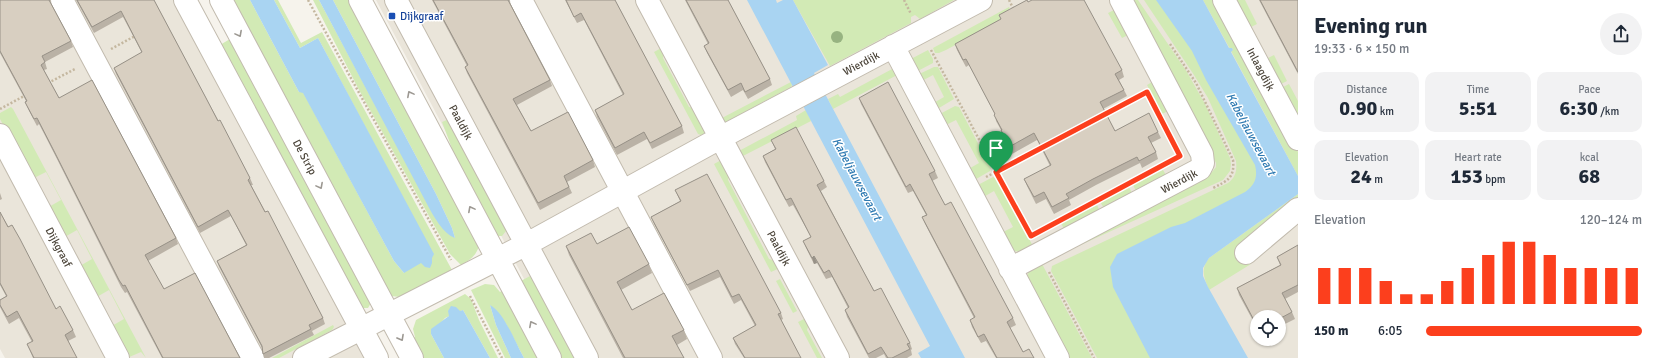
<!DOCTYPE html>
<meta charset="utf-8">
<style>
body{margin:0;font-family:Signika,sans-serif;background:#f2f2f3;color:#1f2937;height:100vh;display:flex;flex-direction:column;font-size:15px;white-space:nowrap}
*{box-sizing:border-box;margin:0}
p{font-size:13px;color:#747a83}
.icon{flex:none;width:22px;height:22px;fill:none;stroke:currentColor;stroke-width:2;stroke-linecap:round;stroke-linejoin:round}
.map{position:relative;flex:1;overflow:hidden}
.drawer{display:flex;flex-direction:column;background:#fff;width:360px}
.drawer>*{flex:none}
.fabs{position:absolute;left:1250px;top:310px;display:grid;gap:8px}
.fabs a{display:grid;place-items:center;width:36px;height:36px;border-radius:50%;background:#fff;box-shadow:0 1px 3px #0004;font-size:20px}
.pin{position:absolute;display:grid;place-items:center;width:34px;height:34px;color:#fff;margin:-41px -17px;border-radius:50% 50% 50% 0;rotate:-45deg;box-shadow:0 0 4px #0007}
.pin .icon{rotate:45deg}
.round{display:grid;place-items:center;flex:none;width:42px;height:42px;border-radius:21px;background:#f2f2f3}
.summary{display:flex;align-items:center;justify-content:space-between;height:68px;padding:0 16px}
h1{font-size:22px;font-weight:800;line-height:30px}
.figures{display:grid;grid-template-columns:repeat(3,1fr);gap:6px;height:68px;padding:4px 16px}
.figures div{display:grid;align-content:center;border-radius:10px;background:#f2f2f3;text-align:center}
.figures b{font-size:20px;font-weight:800}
.figures small{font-size:11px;font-weight:400}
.figures p{font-size:11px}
.chart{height:112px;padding:8px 16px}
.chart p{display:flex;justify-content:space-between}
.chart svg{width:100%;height:72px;margin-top:4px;stroke:#fc3f1d;stroke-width:6}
ul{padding:0 16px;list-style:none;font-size:13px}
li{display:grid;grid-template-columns:64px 48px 1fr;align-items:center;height:30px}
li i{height:10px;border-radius:5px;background:#fc3f1d}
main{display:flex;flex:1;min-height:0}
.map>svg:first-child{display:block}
</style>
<main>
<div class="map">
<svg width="1298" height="358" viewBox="0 0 1298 358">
<rect width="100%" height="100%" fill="#f6f3ec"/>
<path fill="#eae5da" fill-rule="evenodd" d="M0,0H198L387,358H5L0,349Z
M376,0H1298V358H566ZM1257,317H1279V339H1257Z"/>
<path fill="#d2eab5" d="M228,0H250L299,92H303L394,261L404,273L413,217L318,38L300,48L274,0H278L301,43L322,32L452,270L400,297L391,296Z
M313,0H319L434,215L447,232L455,238L452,228L436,194L333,0H354L479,246C476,256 470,260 461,265L450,254L359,90Z
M793,0H954L920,19L915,15L911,17V23L830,66Z
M1129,0H1138L1187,72L1205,104L1230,158L1231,164L1230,171L1223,180L1052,258L1050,257L1212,172L1216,167V163L1210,151Z
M1144,0H1166L1261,171L1257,187L1120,260L1154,358H1097L1051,271L1052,266L1228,183C1236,177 1237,170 1236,161L1208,98L1194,75Z
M1203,0H1217L1298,152V176L1231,51L1233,50L1232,48L1230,49Z
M1237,0H1245L1257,24L1251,27Z
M1009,7L1012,14L946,50L939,53H935L933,48Z
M1114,10L1128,35L1122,38L1108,13Z
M235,36L371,303L368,308H362L220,45Z
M665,46L666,48L663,58L689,107L698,109L705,130V133L701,135L698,134L654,52Z
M928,50L933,59V63L914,73L909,60Z
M1274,55L1287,81L1281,84L1268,58Z
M934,67H938L954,99L934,111L930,105L944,97L933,75L918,83L915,76Z
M894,68L899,74L833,109L828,99L838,94L840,97Z
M791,82L792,85L791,87L726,122L720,119Z
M1152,82L1168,111L1162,114L1147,85Z
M1289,84L1298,101V114L1283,87Z
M955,106L959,107L991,168L990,171L971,182L965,171L979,163L956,120L942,127L936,116Z
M11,107L13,109L146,358L141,352L127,358L110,327L124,319L109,290L95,298L78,267L92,259L77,230L63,238L47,208L61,200L46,172L32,179L0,119V113Z
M806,110L811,121L739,158L737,152L797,120L796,116Z
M449,119L504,222L506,231L502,236H496L468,191L442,122Z
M723,159L731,170L728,180L769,259L779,262L782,267L771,272L714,164Z
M1163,170L1166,175L1136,191L1133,185Z
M993,177L996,178L1034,248C1012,255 1012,252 999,234L1013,227L994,191L980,199L974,187Z
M1129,187L1132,193L1104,208L1100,202Z
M1298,194V203L1248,260L1251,264L1209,290C1204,278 1200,269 1209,258Z
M1097,205L1100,211L1064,229L1061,223Z
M1041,262L1092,358H1065L1027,276L1030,269Z
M532,275L576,358H556L517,283Z
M780,279L797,311L793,313L776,281Z
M485,284L494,285L500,292L507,287L544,358H524L506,324L490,305L496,325L511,358H505L471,290Z
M465,294L471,299L479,320L498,358H490L463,310L445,318L431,334L444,358H418L409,340L415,337L413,329L416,320Z
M808,317L810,320L807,330L822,358H817L798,322Z
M333,325L334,327L332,330L279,358H272Z"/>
<path fill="#a9d4f2" d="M250,0H274L300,48L318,38L434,254L432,258V263L430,268L425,267L421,263L404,273L394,261L303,93L299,92Z
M319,0H333L436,194L452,228L455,238C443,234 433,215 427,204Z
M747,0H776L777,3L783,0H793L828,65L814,73L965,358H921L918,353L930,346Z
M1156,0H1203L1229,48H1232L1233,50L1231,52L1298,176V194L1209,258L1203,268V276L1208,287L1248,358H1150L1113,287L1110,267L1117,254L1171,227L1185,223L1245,192C1255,185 1258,177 1255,165L1206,80L1192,51Z
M490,305C504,312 516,344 524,358H511L496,325Z
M451,306L456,307L460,311L463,310L490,358H444L431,334V329L449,316L448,311Z"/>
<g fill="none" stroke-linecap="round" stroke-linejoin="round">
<defs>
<path id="minor" d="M62,0L253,358
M185,0L377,358
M221,0L412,358
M360,0L550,358
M396,0L587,358
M521,0L711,358
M647,0L838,358
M1224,0L1298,139
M893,46L1058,358
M0,135L118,358
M1246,253L1298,209
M1010,269L1200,169L1203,163L1202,154L1121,0
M304,358L527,244L720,138L981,0"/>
</defs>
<use href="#minor" stroke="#c2bbae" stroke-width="24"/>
<path stroke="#c4b79f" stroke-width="2.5" stroke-dasharray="2 2" stroke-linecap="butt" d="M308,0L451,260
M904,0L911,14
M1009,0L1014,10
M1170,44L1196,83L1233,160C1235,178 1227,181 1213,188
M111,49L135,36
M931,50L1030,234
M48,83L75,69
M0,109L26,95
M1103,115L1146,92
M986,177L1044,147
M1049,272L1094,358
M470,296L502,358"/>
<use href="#minor" stroke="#fff" stroke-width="22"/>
</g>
<circle fill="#97b381" cx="837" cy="37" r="6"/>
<path fill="#bab2a6" d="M0,0H50V2L71,41L73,47L45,62L47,69L44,70L59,98L176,238L178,244L148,261L164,289L240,358H162L127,292L125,293L121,287L57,159L39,124L37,126L29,111L25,102L26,101L0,53Z
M76,0H154L206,98L250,178L253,185H251L323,318L325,324L312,331L314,335L269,358H264L263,354L262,348L219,267L217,261L246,245L231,216L200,233L116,74L114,68L142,53L123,17L94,33Z
M432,0H509L510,3L550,80L552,86L517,105L531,131L593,160L595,167L567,182L572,193L540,210L467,73L465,67L467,66Z
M565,0H615L682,126L684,133L652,149L647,139L617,155L597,117L595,110L623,95L584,20L577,23Z
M685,0H728L770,79L772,85L748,99L743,90L731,97L707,53L704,46L708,44Z
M1259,0H1298V74Z
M1028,2L1122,70L1124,77L1119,80L1127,96L1103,109L1115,131L1158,132L1161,138L1151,143L1156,152L1158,159L1142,168L1140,163L1096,185L1069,200L1071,205L1054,214L1046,199L1036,204L1027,186L1024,179L1050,166L1037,140L1012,154L1003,137L1001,130L996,121L995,114L969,65L966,67L957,50L955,44L1001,19L999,15Z
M859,98L935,171L938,178L932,181L945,205L1013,318L1016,325L1010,328L1023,352L1034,358H996L986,341L981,343L972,327L970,320L974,318L925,224L922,217L926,215L913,191L908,193L861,104Z
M771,140L824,181L827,187L821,191L874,291L910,343L912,349L911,350L912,355L907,358H886L884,354L876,358H869L847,317L845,310L848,308L832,277L826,279L817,263L814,264L806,248L803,241L811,237L793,205L789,207L765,162L763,156L775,149Z
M675,190L781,313L783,319L781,320L801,358H744L735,344L733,338L755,326L741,300L734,304L720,277L690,291L654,224L651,217L680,201Z
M0,193L2,199L0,200Z
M0,212L56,309L73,330L76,337L68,341L77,358H33L27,344L32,342L19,318L9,324L0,307V300L6,296L0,285Z
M597,244L649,264L652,273L621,290L632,310L684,330L687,339L677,345L684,358H623L569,255L566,246Z
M1298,245V292L1285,299L1292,312L1295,319L1279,327V317H1257V328L1239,295L1237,288L1280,265L1277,257Z"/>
<path fill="#979187" d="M814,256L817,263L814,264L812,258Z"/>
<path fill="#d8cfc1" stroke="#979187" d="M0,0H49L71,41L42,56L45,62L41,65L59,98L92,80L176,238L145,255L164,289L195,273L240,358H163L125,285L123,286L119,280L55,153L37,118L34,119L26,104L25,102L27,101L0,51Z
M77,0H154L206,98L218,121L220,120L250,178L248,180L265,212L268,211L323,318L309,325L311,329L263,354L262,346L217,261L247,245L228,210L198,227L114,68L142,52L121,11L92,27Z
M433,0H508L550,80L513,99L531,131L568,112L593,160L564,176L569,187L538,203L465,67L468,65Z
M566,0H615L682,126L650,143L644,132L615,148L595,110L624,94L581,13L574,17Z
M686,0H728L770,79L745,92L741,83L728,90L704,46L709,43Z
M1027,0L1028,2L1032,0H1084L1122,70L1115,74L1124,90L1100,102L1115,131L1149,113L1158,132L1148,137L1156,152L1139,161L1137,157L1093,179L1066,194L1069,198L1052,207L1044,192L1034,197L1024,179L1051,165L1034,133L1009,147L1001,130H1002L994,115L995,114L966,59L963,60L955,44L1001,19L999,15Z
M1260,0H1298V72Z
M888,82L935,171L929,174L937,190L945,205L951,202L1013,318L1007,322L1023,352L1029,349L1034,358H997L984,334L978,337L970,320L975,317L922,217L927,215L910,184L906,187L859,98Z
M796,127L824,181L817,185L874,291L881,288L910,343L907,344L910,349L892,358H888L881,347L868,354L845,310L849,307L829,270L824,273L814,256L812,258L803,241L811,237L791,198L786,200L763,156L776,149L771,140Z
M707,174L781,313L778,314L801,358H745L733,338L756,325L739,294L732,297L718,270L687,285L651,217L681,201L675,190Z
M0,212L8,227L12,225L20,239L56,309L60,306L73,330L65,335L77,358H34L27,344L33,341L17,311L7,317L0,305V300L7,296L0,283Z
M629,227L649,264L617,282L632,310L664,293L684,330L672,336L684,358H625L566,246L591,233L597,244Z
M1298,245V285L1282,293L1292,312L1279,319V317H1257V326L1237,288L1281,265L1277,257Z"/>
<defs><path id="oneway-chevron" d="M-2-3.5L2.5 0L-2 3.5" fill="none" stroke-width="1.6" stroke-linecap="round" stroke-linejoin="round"/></defs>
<g stroke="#9c9892">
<use href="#oneway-chevron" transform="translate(239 34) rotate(62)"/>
<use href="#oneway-chevron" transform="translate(410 94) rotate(-118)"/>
<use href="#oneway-chevron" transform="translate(320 186) rotate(62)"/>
<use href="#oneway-chevron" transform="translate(471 209) rotate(-118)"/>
<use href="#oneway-chevron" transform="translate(532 324) rotate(-118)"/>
<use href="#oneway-chevron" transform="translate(401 338) rotate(61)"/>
</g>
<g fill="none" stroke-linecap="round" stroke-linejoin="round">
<defs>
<path id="route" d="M1147,92L1180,156L1031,236L996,172Z"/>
</defs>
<use href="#route" stroke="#fff" stroke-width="8"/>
<use href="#route" stroke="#fc3f1d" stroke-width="5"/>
</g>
<rect fill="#1a4fb4" stroke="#fff" stroke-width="1.5" x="388" y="12" width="8" height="8" rx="2"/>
<g text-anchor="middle" stroke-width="3" stroke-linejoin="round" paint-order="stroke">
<g font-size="11" fill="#164399" stroke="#fff" text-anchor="start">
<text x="400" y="20">Dijkgraaf</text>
</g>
<g font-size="11" fill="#4b4439" stroke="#fff">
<text transform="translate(861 63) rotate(-28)" y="4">Wierdijk</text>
<text transform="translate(1261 69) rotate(62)" y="4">Inlaagdijk</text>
<text transform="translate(461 122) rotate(62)" y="4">Paaldijk</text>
<text transform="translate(305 157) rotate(62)" y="4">De Strip</text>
<text transform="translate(1179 181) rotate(-28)" y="4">Wierdijk</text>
<text transform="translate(59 247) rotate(62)" y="4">Dijkgraaf</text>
<text transform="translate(779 248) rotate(62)" y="4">Paaldijk</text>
</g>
<g font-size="12" font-style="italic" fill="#2e7ab2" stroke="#fff">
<text transform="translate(1251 134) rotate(62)" y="4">Kabeljauwsevaart</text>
<text transform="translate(857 179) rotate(62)" y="4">Kabeljauwsevaart</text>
</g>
</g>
</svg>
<div class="fabs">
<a><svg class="icon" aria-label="locate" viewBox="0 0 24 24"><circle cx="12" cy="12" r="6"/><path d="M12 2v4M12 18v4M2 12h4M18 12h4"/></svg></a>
</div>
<div class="pin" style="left:996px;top:172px;background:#1e9e55"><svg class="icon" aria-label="arrive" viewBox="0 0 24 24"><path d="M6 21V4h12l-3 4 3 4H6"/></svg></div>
</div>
<section class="drawer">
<div class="summary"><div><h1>Evening run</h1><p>19:33 · 6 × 150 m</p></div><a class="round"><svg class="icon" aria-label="share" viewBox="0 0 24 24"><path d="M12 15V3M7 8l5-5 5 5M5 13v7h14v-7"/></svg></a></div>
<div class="figures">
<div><p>Distance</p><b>0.90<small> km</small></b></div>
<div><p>Time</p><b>5:51</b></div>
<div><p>Pace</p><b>6:30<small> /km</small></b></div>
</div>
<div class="figures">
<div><p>Elevation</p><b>24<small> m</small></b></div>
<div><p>Heart rate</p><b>153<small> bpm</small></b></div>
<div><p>kcal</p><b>68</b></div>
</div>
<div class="chart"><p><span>Elevation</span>120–124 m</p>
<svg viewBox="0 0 160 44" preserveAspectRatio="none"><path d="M5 44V22M15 44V22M25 44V22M35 44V30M45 44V38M55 44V38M65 44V30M75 44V22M85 44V14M95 44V6M105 44V6M115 44V14M125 44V22M135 44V22M145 44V22M155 44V22"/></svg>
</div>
<ul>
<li><b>150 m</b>6:05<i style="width:100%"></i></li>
</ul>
</section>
</main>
